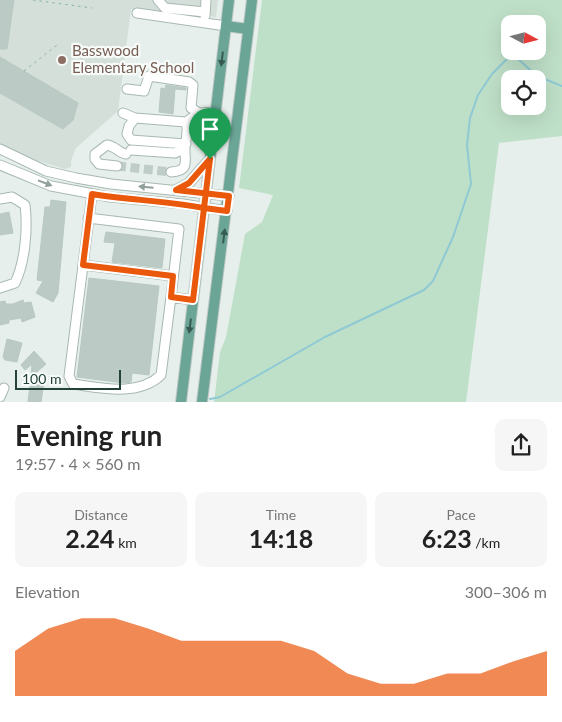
<!DOCTYPE html>
<meta charset="utf-8">
<style>
body{margin:0;font-family:Lato,sans-serif;background:#f6f6f6;color:#222;height:100vh;display:flex;flex-direction:column;font-size:19px;white-space:nowrap}
*{box-sizing:border-box;margin:0}
p{font-size:16px;color:#767676}
.icon{flex:none;width:28px;height:28px;fill:none;stroke:currentColor;stroke-width:2;stroke-linecap:round;stroke-linejoin:round}
.map{position:relative;height:402px;overflow:hidden}
.drawer{display:flex;flex-direction:column;background:#fff;flex:1}
.drawer>*{flex:none}
.needle{width:32px;rotate:97deg}
.tools{position:absolute;left:501px;top:15px;display:grid;gap:10px}
.tools a{display:grid;place-items:center;width:45px;height:45px;border-radius:10px;background:#fff;box-shadow:0 5px 20px #0002;font-size:25px}
.scale{position:absolute;left:15px;bottom:12px;width:106px;box-sizing:border-box;padding-left:5px;border:2px solid #24423a;border-top:0;font-size:14px;line-height:18px;white-space:nowrap;color:#24423a;-webkit-text-stroke:4px #f7fbf9;paint-order:stroke}
.pin{position:absolute;display:grid;place-items:center;width:42px;height:42px;color:#fff;margin:-51px -21px;border-radius:50% 50% 50% 0;rotate:-45deg;box-shadow:0 0 5px #0007}
.pin .icon{rotate:45deg}
.round{display:grid;place-items:center;flex:none;width:52px;height:52px;border-radius:10px;background:#f6f6f6}
.headline{display:flex;align-items:center;justify-content:space-between;height:85px;padding:0 15px}
h1{font-size:28px;font-weight:700;line-height:38px}
.figures{display:grid;grid-template-columns:repeat(3,1fr);gap:8px;height:85px;padding:5px 15px}
.figures div{display:grid;align-content:center;border-radius:10px;background:#f6f6f6;text-align:center}
.figures b{font-size:25px;font-weight:700}
.figures small{font-size:14px;font-weight:400}
.figures p{font-size:14px}
.chart{height:140px;padding:10px 15px}
.chart p{display:flex;justify-content:space-between}
.chart svg{width:100%;height:90px;margin-top:5px;fill:#ea580c;opacity:.7}
.map>svg:first-child{display:block}
</style>
<div class="map">
<svg width="562" height="402" viewBox="0 0 562 402">
<rect width="100%" height="100%" fill="#e6efeb"/>
<path fill="#d4dfda" d="M0,0H218L216,17L131,9L118,111L76,148L71,161V167L65,169L35,160L0,144Z"/>
<path fill="#bfe0c8" fill-rule="evenodd" d="M262,0H562V136L499,143L466,402H214L220,352L226,337L245,234L262,222L273,195L239,188ZM510,24H538V51H510ZM510,79H538V106H510Z"/>
<g fill="none" stroke-linecap="round" stroke-linejoin="round">
<path stroke="#8ec9d4" stroke-width="2" d="M210,399L220,397L325,337L424,290L433,281L453,237L471,184L467,145L470,118L478,95L492,74L507,59L517,58L537,76L562,86"/>
</g>
<path fill="#bbcac4" stroke="#b8c9c2" d="M0,0H14L7,49H0Z
M0,57L78,103L73,120L63,129L0,93Z
M166,85L186,88V90L175,89L173,114L159,112L161,88L165,89Z
M51,200L66,202L58,293L53,302L36,293L43,281L37,280L45,207H50Z
M9,212L13,233L0,235V214Z
M106,232L165,239L162,268L112,262L115,243L104,242Z
M89,278L159,286L149,375L132,373L131,382L124,383L77,377Z
M23,300L24,303L31,302L35,317L22,322L21,318L9,320V323L0,325V302L5,301L6,304H13Z
M7,339L22,343L17,362L5,360L3,357Z
M34,351L46,364L31,377L32,364L25,370L21,365Z
M32,380L44,382L41,402H28L30,385L28,383Z"/>
<g fill="none" stroke-linecap="round" stroke-linejoin="round">
<path stroke="#bfccc8" stroke-width="9" stroke-dasharray="9 4.5" stroke-linecap="butt" d="M117,166L171,172"/>
<defs>
<path id="minor" d="M158,0L165,8L205,12
M137,13L226,26
M205,16L206,0
M127,89L144,91L149,76L189,82L193,85L191,108L199,113L216,112
M123,113L135,118L186,122L199,113
M135,118L129,126L127,134L131,140L186,144
M0,149L46,171L76,178L111,184L229,196
M131,150L175,153L185,148
M0,165L51,186L110,197L183,204L227,211
M117,166L99,164L95,159V154L107,145C115,146 119,153 126,154
M171,172C191,171 184,160 185,146C186,138 189,130 186,122
M92,194L69,376L73,384C101,388 138,397 161,375L171,297L193,300
M0,199L12,197L25,205C28,229 25,262 15,283L0,288
M88,218L179,229L171,297
M83,265L173,276
M0,397L4,388"/>
<path id="major" d="M226,26L248,29
M176,190L189,183L209,160
M181,402L229,0
M202,402L252,0"/>
</defs>
<use href="#minor" stroke="#a8b8b2" stroke-width="11"/>
<use href="#major" stroke="#c2cac8" stroke-width="12"/>
<path stroke="#86b3a5" stroke-width="1" stroke-dasharray="2.5 4" stroke-linecap="butt" d="M33,0L92,8
M24,71L57,45"/>
<use href="#minor" stroke="#fff" stroke-width="9"/>
<use href="#major" stroke="#6aa596" stroke-width="10"/>
</g>
<defs><path id="oneway-solid" d="M-6-.8H1V-3.2L6.5 0L1 3.2V.8H-6Z" transform="scale(1.25)"/></defs>
<g fill="#365b51">
<use href="#oneway-solid" transform="translate(222 59) rotate(97)"/>
<use href="#oneway-solid" transform="translate(224 236) rotate(-83)"/>
<use href="#oneway-solid" transform="translate(190 326) rotate(97)"/>
</g>
<g fill="#92a09c">
<use href="#oneway-solid" transform="translate(45 183) rotate(21)"/>
<use href="#oneway-solid" transform="translate(146 187) rotate(-175)"/>
</g>
<g fill="none" stroke-linecap="round" stroke-linejoin="round">
<defs>
<path id="route" d="M210,159L204,208C167,201 129,200 92,194L83,265L173,276L171,297L193,300L204,208L227,211L229,196L176,190L189,183L210,159"/>
</defs>
<use href="#route" stroke="#fff" stroke-width="10"/>
<use href="#route" stroke="#ea580c" stroke-width="6"/>
</g>
<circle fill="#8d6e63" stroke="#f7fbf9" stroke-width="2" cx="62" cy="60" r="5"/>
<g text-anchor="middle" stroke-width="4.5" stroke-linejoin="round" paint-order="stroke">
<g font-size="15" fill="#785e54" stroke="#f7fbf9" text-anchor="start">
<text x="72" y="56">Basswood<tspan x="72" dy="17">Elementary School</tspan></text>
</g>
</g>
</svg>
<div class="tools">
<a><svg class="needle" viewBox="-14 -14 28 28"><path d="M0-13l5 13h-10z" fill="#e53935"/><path d="M0 13l5-13h-10z" fill="#767676"/></svg></a>
<a><svg class="icon" aria-label="locate" viewBox="0 0 24 24"><circle cx="12" cy="12" r="6"/><path d="M12 2v4M12 18v4M2 12h4M18 12h4"/></svg></a>
</div>
<div class="scale">100 m</div>
<div class="pin" style="left:210px;top:159px;background:#1e9e55"><svg class="icon" aria-label="arrive" viewBox="0 0 24 24"><path d="M6 21V4h12l-3 4 3 4H6"/></svg></div>
</div>
<section class="drawer">
<div class="headline"><div><h1>Evening run</h1><p>19:57 · 4 × 560 m</p></div><a class="round"><svg class="icon" aria-label="share" viewBox="0 0 24 24"><path d="M12 15V3M7 8l5-5 5 5M5 13v7h14v-7"/></svg></a></div>
<div class="figures">
<div><p>Distance</p><b>2.24<small> km</small></b></div>
<div><p>Time</p><b>14:18</b></div>
<div><p>Pace</p><b>6:23<small> /km</small></b></div>
</div>
<div class="chart"><p><span>Elevation</span>300–306 m</p>
<svg viewBox="0 0 160 44" preserveAspectRatio="none"><path d="M0 44V22L10 11L20 6L30 6L40 11L50 17L60 17L70 17L80 17L90 22L100 33L110 38L120 38L130 33L140 33L150 27L160 22V44z"/></svg>
</div>
</section>
